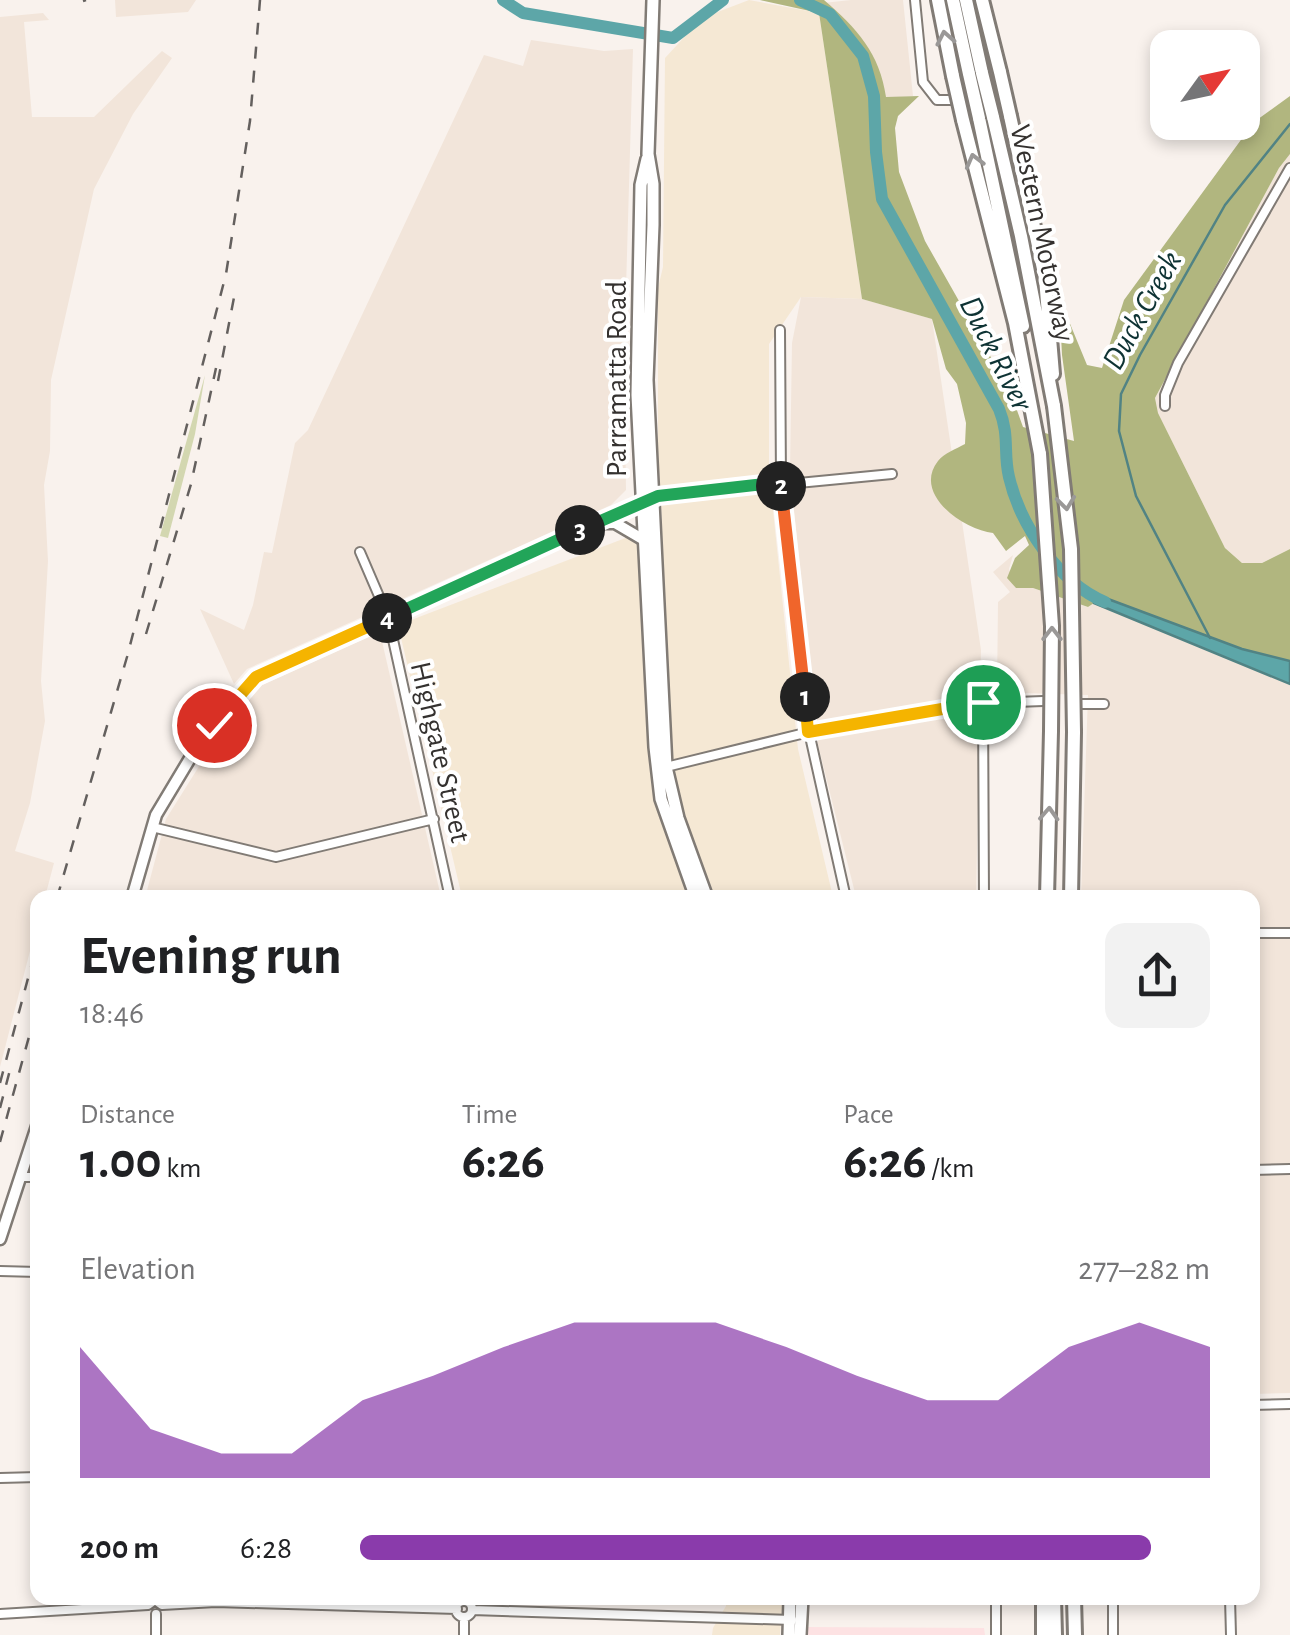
<!DOCTYPE html>
<meta charset="utf-8">
<style>
body{margin:0;font-family:"Alegreya Sans",sans-serif;background:#f2f2f2;color:#202124;height:100vh;display:flex;flex-direction:column;font-size:38px;white-space:nowrap}
*{box-sizing:border-box;margin:0}
p{font-size:32px;color:#757577}
.icon{flex:none;width:55px;height:55px;fill:none;stroke:currentColor;stroke-width:2;stroke-linecap:round;stroke-linejoin:round}
.map{position:relative;flex:1;overflow:hidden}
.side{position:absolute;left:30px;top:890px;width:1230px;height:715px;display:flex;flex-direction:column;background:#fff;border-radius:20px;box-shadow:0 5px 15px #0003}
.side>*{flex:none}
.needle{width:65px;rotate:57deg}
.controls{position:absolute;left:1150px;top:30px;display:grid;gap:20px}
.controls a{display:grid;place-items:center;width:110px;height:110px;border-radius:20px;background:#fff;box-shadow:0 5px 15px #0003;font-size:50px}
.pin{position:absolute;display:grid;place-items:center;width:85px;height:85px;color:#fff;margin:-42px;border:5px solid #fff;border-radius:50%;box-shadow:0 2px 10px #0007}
.km{position:absolute;width:50px;height:50px;margin:-25px;border-radius:50%;background:#222;color:#fff;font-size:28px;line-height:50px;text-align:center}
.round{display:grid;place-items:center;flex:none;width:105px;height:105px;border-radius:20px;background:#f2f2f2}
.summary{display:flex;align-items:center;justify-content:space-between;height:170px;padding:0 50px}
h1{font-size:55px;font-weight:700;line-height:75px}
.metrics{display:grid;grid-template-columns:repeat(3,1fr);gap:15px;height:170px;padding:10px 50px}
.metrics div{display:grid;align-content:center}
.metrics b{font-size:50px;font-weight:700}
.metrics small{font-size:28px;font-weight:400}
.metrics p{font-size:28px}
.chart{height:280px;padding:20px 50px}
.chart p{display:flex;justify-content:space-between}
.chart svg{width:100%;height:180px;margin-top:10px;fill:#8a3bab;opacity:.7}
ul{padding:0 50px;list-style:none;font-size:32px}
li{display:grid;grid-template-columns:160px 120px 1fr;align-items:center;height:75px}
li i{height:25px;border-radius:12px;background:#8a3bab}
.map>svg:first-child{display:block}
</style>
<div class="map">
<svg width="1290" height="1635" viewBox="0 0 1290 1635">
<rect width="100%" height="100%" fill="#f9f2ed"/>
<path fill="#f5e8d4" d="M749,0L819,13L862,299L801,297L769,344V472L798,749L833,897H462L398,625L662,524L658,452V288L663,267L665,58L702,18Z
M726,1598H783L780,1635H712L713,1628L726,1606Z"/>
<path fill="#f2e5da" d="M115,0H196L188,12L116,17Z
M851,0H903L913,96L886,98L823,3Z
M43,13L49,20L24,22L32,117H94L162,51L172,58L133,114L94,189L51,380L50,451L44,485L48,561L41,681L45,721L30,803L15,851L54,863L45,897L38,898L37,924L0,1067V17Z
M531,40L604,51L633,49L624,357L626,490L611,505L247,669L234,684L200,609L244,630L253,605L264,552L272,553L295,443L308,430L484,55L523,66Z
M1290,154V549L1262,563H1242L1225,548L1158,413L1155,398L1279,168Z
M801,297L862,299L932,319L981,650L976,897H856L818,745L790,471L792,343Z
M1013,555L1009,569L1016,588H1033L1088,607L1094,603L1290,684V1393L1253,1394L1252,898L1081,897L1088,695L997,692L998,602L1010,592L993,572Z
M375,634L381,637L441,897L145,898L166,819L213,744L260,686Z"/>
<path fill="#fde2e3" d="M808,1627L984,1628L985,1635H808Z"/>
<path fill="#d3d7b0" d="M205,375L195,434L168,538L160,536Z"/>
<path fill="#b1b67f" d="M760,0H824C857,28 880,54 886,97L919,96L898,116L895,128L899,172L925,241L1010,391L1023,427L1074,441L1062,355L1059,297L1087,365L1102,368L1124,300L1254,122L1290,96V154L1279,168L1155,398L1158,413L1225,548L1242,563H1262L1290,549V661L1242,649L1093,594L1094,603L1088,607L1033,588H1016L1007,578L1015,558L1029,545L1025,536L1006,551L993,533C964,530 912,494 938,461C944,453 956,449 965,444L966,423L957,384L946,369L932,319L862,299L819,13Z"/>
<path fill="#5da6a8" stroke="#518384" stroke-width="2.5" d="M1092,593L1242,649L1290,661V684L1094,603Z"/>
<g fill="none" stroke-linecap="round" stroke-linejoin="round">
<path stroke="#518384" stroke-width="2.5" d="M1210,638L1136,496L1119,431L1121,394L1140,355L1225,205L1290,124"/>
<path stroke="#5da6a8" stroke-width="12" d="M503,0L523,13L673,38L723,0
M800,0L830,14L863,56L874,96L876,152L882,199L999,409C1010,436 1003,452 1009,477C1020,525 1059,583 1105,602"/>
<path stroke="#d2cbc7" stroke-width="8" stroke-dasharray="8 4" stroke-linecap="butt" d="M955,100L1006,95"/>
<defs>
<path id="minor" d="M915,0L923,82L937,100H951
M780,330L781,482L809,732L846,898
M1165,406V395L1178,363L1290,168
M653,497L892,474
M360,552L388,617L450,898
M983,702L984,898
M1082,704H1104
M666,767L809,732L959,704L1043,701
M152,827L276,857L434,819
M1252,933H1290
M1252,1170L1290,1169
M20,1177H38
M0,1271L38,1272
M1252,1405L1290,1404
M0,1478L38,1477
M996,1598V1635
M1113,1598V1635
M1230,1598L1231,1635
M456 1609a8 8 0 1 1 16 0a8 8 0 1 1-16 0Z
M472,1610L792,1620
M0,1614L148,1605L155,1600L162,1605L216,1602L457,1609
M156,1614V1635
M464,1635V1617"/>
<path id="secondary" d="M599,523H615L644,540
M132,898L156,815L198,745L249,682L649,498
M0,1239L38,1123"/>
<path id="trunk" d="M653,0L648,154L653,184V225L647,380L666,767L678,818L707,898
M647,159L641,185L637,395L655,747L661,799L696,898
M789,1635L790,1598
M800,1635L802,1598"/>
<path id="motorway" d="M938,0L953,76
M953,0L969,74
M966,0L982,73
M982,0L1000,72
M1010,116L1045,278L1053,374
M993,117L1021,236L1054,406
M979,118L1023,326
M963,120L1015,323L1040,454
M1047,898L1051,731
M1071,898L1074,732
M1043,1598V1635
M1054,1598L1055,1635
M1074,1598L1075,1635"/>
</defs>
<use href="#minor" stroke="#817b75" stroke-width="12"/>
<use href="#secondary" stroke="#817b75" stroke-width="15"/>
<use href="#trunk" stroke="#817b75" stroke-width="16"/>
<use href="#motorway" stroke="#817b75" stroke-width="18"/>
<use href="#minor" stroke="#fff" stroke-width="8"/>
<use href="#secondary" stroke="#fff" stroke-width="10"/>
<use href="#trunk" stroke="#fff" stroke-width="11"/>
<use href="#motorway" stroke="#fff" stroke-width="12"/>
<path stroke="#64605e" stroke-width="2.5" stroke-dasharray="12 12" stroke-linecap="butt" d="M83,1L86,0
M218,381L236,287
M146,634L191,484L216,368
M57,898L127,657L226,274L250,121L260,0
M0,1083L38,941
M0,1108L10,1070
M0,1142L38,1004"/>
<defs>
<path id="motorway-bridge" d="M1000,72L1010,116
M982,73L993,117
M969,74L979,118
M953,76L963,120
M1054,406L1071,549L1074,732
M1040,454L1052,626L1051,731"/>
</defs>
<use href="#motorway-bridge" stroke="#817b75" stroke-width="18" stroke-linecap="butt"/>
<use href="#motorway-bridge" stroke="#fff" stroke-width="12"/>
</g>
<defs><path id="oneway-chevron" d="M-2-3.5L2.5 0L-2 3.5" fill="none" stroke-width="1.6" stroke-linecap="round" stroke-linejoin="round" transform="scale(2.5)"/></defs>
<g stroke="#9a9897">
<use href="#oneway-chevron" transform="translate(945 38) rotate(-101)"/>
<use href="#oneway-chevron" transform="translate(974 161) rotate(-105)"/>
<use href="#oneway-chevron" transform="translate(1066 503) rotate(83)"/>
<use href="#oneway-chevron" transform="translate(1052 634) rotate(-90)"/>
<use href="#oneway-chevron" transform="translate(1049 814) rotate(-87)"/>
</g>
<g fill="none" stroke-linecap="round" stroke-linejoin="round">
<defs>
<path id="split-1" d="M805,697L808,732L983,702"/>
<path id="split-2" d="M781,486L805,697"/>
<path id="split-3" d="M580,530L658,496L781,482V486"/>
<path id="split-4" d="M387,618L580,530"/>
<path id="split-5" d="M214,725L256,677L387,618"/>
</defs>
<use href="#split-1" stroke="#fff" stroke-width="20"/>
<use href="#split-2" stroke="#fff" stroke-width="20"/>
<use href="#split-3" stroke="#fff" stroke-width="20"/>
<use href="#split-4" stroke="#fff" stroke-width="20"/>
<use href="#split-5" stroke="#fff" stroke-width="20"/>
<use href="#split-1" stroke="#f5b400" stroke-width="12"/>
<use href="#split-2" stroke="#f0652b" stroke-width="12"/>
<use href="#split-3" stroke="#22a559" stroke-width="12"/>
<use href="#split-4" stroke="#22a559" stroke-width="12"/>
<use href="#split-5" stroke="#f5b400" stroke-width="12"/>
</g>
<g text-anchor="middle" stroke-width="8" stroke-linejoin="round" paint-order="stroke">
<g font-size="30" fill="#34312f" stroke="#fff">
<text transform="translate(1043 233) rotate(78)" y="10">Western Motorway</text>
<text transform="translate(616 379) rotate(-90)" y="10">Parramatta Road</text>
<text transform="translate(441 752) rotate(77)" y="10">Highgate Street</text>
</g>
<g font-size="32" font-style="italic" fill="#0e3334" stroke="#fff">
<text transform="translate(1141 310) rotate(-61)" y="11">Duck Creek</text>
<text transform="translate(997 353) rotate(63)" y="11">Duck River</text>
</g>
</g>
</svg>
<div class="controls">
<a><svg class="needle" viewBox="-14 -14 28 28"><path d="M0-13l5 13h-10z" fill="#e53935"/><path d="M0 13l5-13h-10z" fill="#757577"/></svg></a>
</div>
<div class="pin" style="left:983px;top:702px;background:#1e9e55"><svg class="icon" aria-label="arrive" viewBox="0 0 24 24"><path d="M6 21V4h12l-3 4 3 4H6"/></svg></div>
<div class="pin" style="left:214px;top:725px;background:#d93025"><svg class="icon" aria-label="check" viewBox="0 0 24 24"><path d="M5 12l5 5 9-10"/></svg></div>
<b class="km" style="left:805px;top:697px">1</b>
<b class="km" style="left:781px;top:486px">2</b>
<b class="km" style="left:580px;top:530px">3</b>
<b class="km" style="left:387px;top:618px">4</b>
<section class="side">
<div class="summary"><div><h1>Evening run</h1><p>18:46</p></div><a class="round"><svg class="icon" aria-label="share" viewBox="0 0 24 24"><path d="M12 15V3M7 8l5-5 5 5M5 13v7h14v-7"/></svg></a></div>
<div class="metrics">
<div><p>Distance</p><b>1.00<small> km</small></b></div>
<div><p>Time</p><b>6:26</b></div>
<div><p>Pace</p><b>6:26<small> /km</small></b></div>
</div>
<div class="chart"><p><span>Elevation</span>277–282 m</p>
<svg viewBox="0 0 160 44" preserveAspectRatio="none"><path d="M0 44V12L10 32L20 38L30 38L40 25L50 19L60 12L70 6L80 6L90 6L100 12L110 19L120 25L130 25L140 12L150 6L160 12V44z"/></svg>
</div>
<ul>
<li><b>200 m</b>6:28<i style="width:93%"></i></li>
</ul>
</section>
</div>
